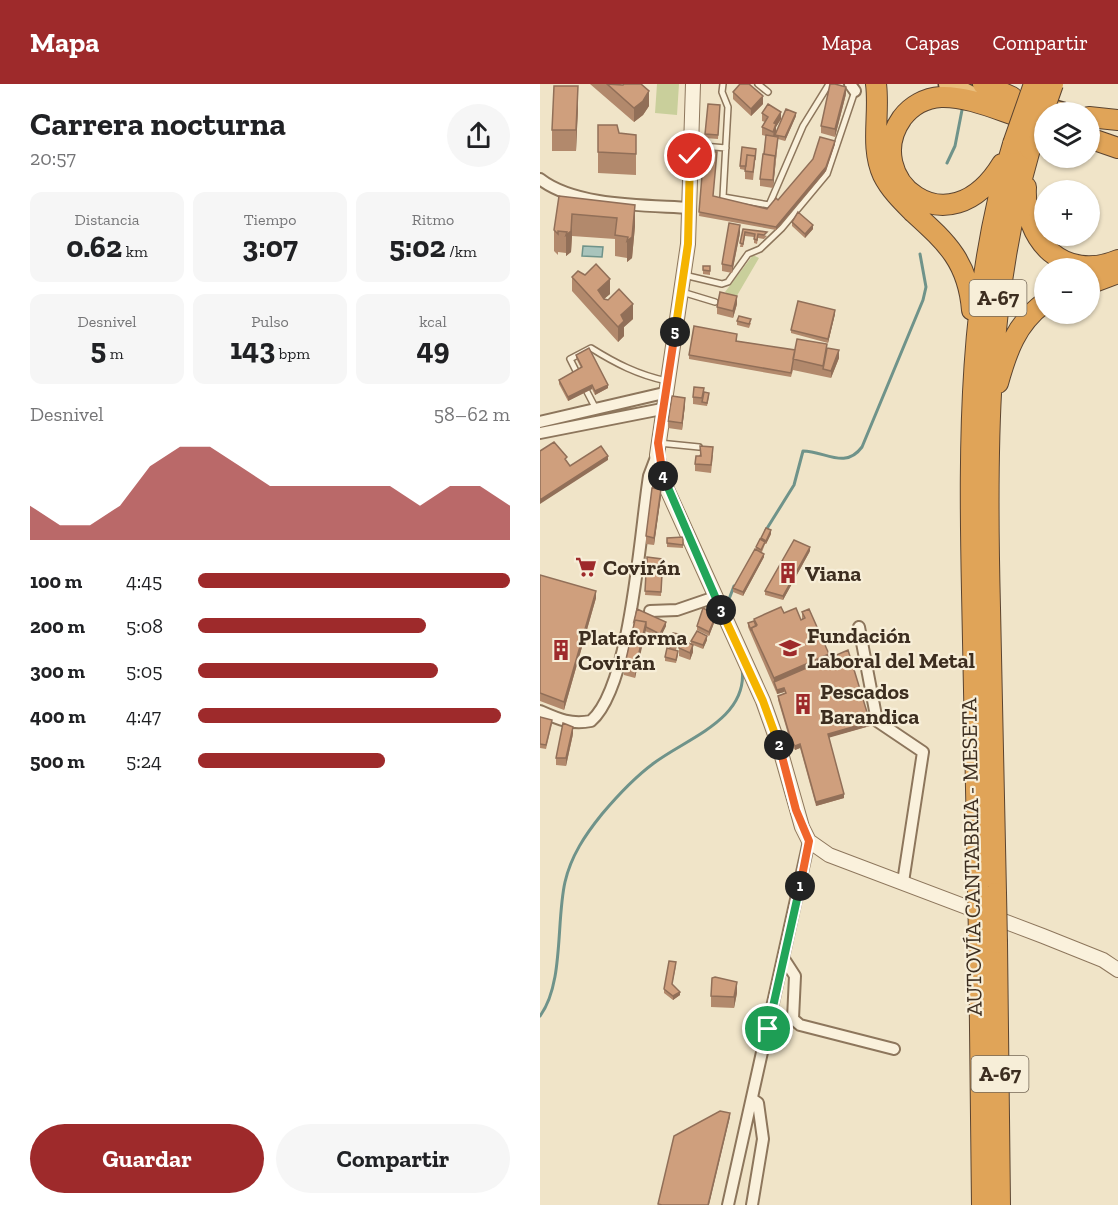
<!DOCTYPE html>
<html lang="es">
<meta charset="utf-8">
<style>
body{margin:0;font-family:"Zilla Slab",serif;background:#f6f6f6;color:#202124;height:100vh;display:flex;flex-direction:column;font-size:22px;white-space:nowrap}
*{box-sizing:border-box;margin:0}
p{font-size:20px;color:#757577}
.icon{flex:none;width:33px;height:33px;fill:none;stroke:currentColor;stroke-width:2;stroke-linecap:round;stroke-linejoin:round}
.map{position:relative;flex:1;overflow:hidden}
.details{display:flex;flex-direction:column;background:#fff;width:540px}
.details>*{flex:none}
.tools{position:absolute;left:494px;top:18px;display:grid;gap:12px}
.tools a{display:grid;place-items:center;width:66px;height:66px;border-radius:50%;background:#fff;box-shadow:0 2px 4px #0004;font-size:30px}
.pin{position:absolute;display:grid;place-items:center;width:51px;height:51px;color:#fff;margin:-26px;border:3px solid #fff;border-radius:50%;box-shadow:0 2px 6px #0007}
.km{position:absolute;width:30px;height:30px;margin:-15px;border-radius:50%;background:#222;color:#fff;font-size:16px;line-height:30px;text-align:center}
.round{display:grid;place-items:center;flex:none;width:63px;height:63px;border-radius:32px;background:#f6f6f6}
.head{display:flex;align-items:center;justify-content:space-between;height:102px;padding:0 30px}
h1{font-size:33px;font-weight:700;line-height:45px}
.stats{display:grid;grid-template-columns:repeat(3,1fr);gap:9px;height:102px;padding:6px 30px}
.stats div{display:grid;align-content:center;border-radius:12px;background:#f6f6f6;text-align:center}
.stats b{font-size:30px;font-weight:700}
.stats small{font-size:16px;font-weight:400}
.stats p{font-size:16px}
.chart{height:168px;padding:12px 30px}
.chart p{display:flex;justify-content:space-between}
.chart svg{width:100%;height:108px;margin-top:6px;fill:#9e2a2b;opacity:.7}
.button{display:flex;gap:12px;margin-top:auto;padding:12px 30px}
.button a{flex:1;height:69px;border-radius:36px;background:#9e2a2b;color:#fff;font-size:24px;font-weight:700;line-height:69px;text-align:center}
.button a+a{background:#f6f6f6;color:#202124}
ul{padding:0 30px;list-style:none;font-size:20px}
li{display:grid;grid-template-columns:96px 72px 1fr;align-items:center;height:45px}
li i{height:15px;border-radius:8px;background:#9e2a2b}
header{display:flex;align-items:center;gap:36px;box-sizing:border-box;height:84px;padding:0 30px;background:#9e2a2b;color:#fff}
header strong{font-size:28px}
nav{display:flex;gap:33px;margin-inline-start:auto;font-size:21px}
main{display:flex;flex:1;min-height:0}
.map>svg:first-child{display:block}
</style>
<header>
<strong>Mapa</strong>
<nav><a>Mapa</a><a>Capas</a><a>Compartir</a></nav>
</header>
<main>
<section class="details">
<div class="head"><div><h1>Carrera nocturna</h1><p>20:57</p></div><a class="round"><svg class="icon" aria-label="share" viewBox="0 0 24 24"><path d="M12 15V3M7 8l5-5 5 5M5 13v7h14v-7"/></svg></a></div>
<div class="stats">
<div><p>Distancia</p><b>0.62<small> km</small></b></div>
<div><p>Tiempo</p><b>3:07</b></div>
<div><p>Ritmo</p><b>5:02<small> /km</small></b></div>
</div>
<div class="stats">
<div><p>Desnivel</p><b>5<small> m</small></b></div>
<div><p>Pulso</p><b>143<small> bpm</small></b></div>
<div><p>kcal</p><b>49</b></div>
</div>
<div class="chart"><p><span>Desnivel</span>58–62 m</p>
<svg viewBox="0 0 160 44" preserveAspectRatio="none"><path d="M0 44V30L10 38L20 38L30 30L40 14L50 6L60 6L70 14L80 22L90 22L100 22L110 22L120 22L130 30L140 22L150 22L160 30V44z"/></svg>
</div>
<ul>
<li><b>100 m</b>4:45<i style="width:100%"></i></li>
<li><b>200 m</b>5:08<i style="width:73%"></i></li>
<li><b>300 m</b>5:05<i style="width:77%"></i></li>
<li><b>400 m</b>4:47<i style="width:97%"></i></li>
<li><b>500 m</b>5:24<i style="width:60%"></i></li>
</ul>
<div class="button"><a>Guardar</a><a>Compartir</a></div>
</section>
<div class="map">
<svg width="578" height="1121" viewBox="0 0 578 1121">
<rect width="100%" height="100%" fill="#f0e4c8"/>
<path fill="#c9cf9b" d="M117,0H139L137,31L115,29Z
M213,171L219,174L195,215L185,208Z"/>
<path fill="#a9c4bc" stroke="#6f938a" stroke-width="1.5" d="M43,162L63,163L62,173L42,172Z"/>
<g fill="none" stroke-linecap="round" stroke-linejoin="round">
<path stroke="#6f938a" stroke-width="3" d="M407,79L415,62L422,26
M226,446L254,401L263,367C285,367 305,386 322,363L383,216L386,203L380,170
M186,523L194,502
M0,932C24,900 16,837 25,798C31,772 45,751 62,730C78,711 95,693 114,679C147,654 209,635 202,584"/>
<defs>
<path id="service" d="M183,0L182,8L188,23L183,113L229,121L263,42L289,0
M218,0L228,8
M151,61L186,64
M144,191L182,200L188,198L208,170L220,165L242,144L287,90L315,7
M142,208L175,218
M38,291L30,275L51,264C75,279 98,291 127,297
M44,302L56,325
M119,359L159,363"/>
<path id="minor" d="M310,0L315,7
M0,95C36,123 106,121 150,124
M0,338L124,309
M0,349L122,325
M110,527L137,526L175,513
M319,543L337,637L383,668L363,798
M0,627C18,635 31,641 51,637C91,602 100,448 109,392L117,371
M244,875L255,892L253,935L260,941L354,965
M188,1121L269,757
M212,1121L223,1055L218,1019L212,1015"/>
<path id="tertiary" d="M153,0L148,160L117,371L126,403L223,617L239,662L262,743L269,757L289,771L503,852L563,876L578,886"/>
<path id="trunk" d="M408,0L436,14
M490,19L523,28"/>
<path id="motorway" d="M336,0C340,30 330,63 343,91C350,105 361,116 372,127C406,158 428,177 432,226
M443,0L472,13
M549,33L578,36
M549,54L578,64
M462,80C408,169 320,93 362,34C371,22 385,14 401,13C430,12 462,28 490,36
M486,103C483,156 524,199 578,176
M549,200L578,189
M458,299C467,267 476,240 504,219
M438,803C436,705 434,606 432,508C429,357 428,206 473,60
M456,809C454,714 452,619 450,524C446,366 446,218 490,65
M439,856L442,1121
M457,859L460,1121"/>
</defs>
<use href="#service" stroke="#8d765c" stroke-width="8"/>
<use href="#minor" stroke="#8d765c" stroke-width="14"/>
<use href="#tertiary" stroke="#8d765c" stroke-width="16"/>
<use href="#trunk" stroke="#5b4430" stroke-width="21"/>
<use href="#motorway" stroke="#5b4430" stroke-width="22"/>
<use href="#service" stroke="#faf1dc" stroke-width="5"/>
<use href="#minor" stroke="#faf1dc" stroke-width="10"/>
<use href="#tertiary" stroke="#faf1dc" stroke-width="14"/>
<use href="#trunk" stroke="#eabe7c" stroke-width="18"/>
<use href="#motorway" stroke="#e0a458" stroke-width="20"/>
<defs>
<path id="motorway-bridge" d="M473,60L494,0
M490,65L513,0
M438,803L439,856
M456,809L457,859"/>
</defs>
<use href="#motorway-bridge" stroke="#5b4430" stroke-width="22" stroke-linecap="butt"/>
<use href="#motorway-bridge" stroke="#e0a458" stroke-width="20"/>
</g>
<path fill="#b2896c" d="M50,0H80L109,22L103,31L94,38Z
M193,8L223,20L211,32L193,15Z
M306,10L295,53L281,49V42Z
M168,20L180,21L178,55L165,54Z
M38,23L36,67H12V46Z
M222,29L241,35L236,43V48L256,32L245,57L238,55L233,104L220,102V95L226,52L222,51V43L225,38L222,37Z
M58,41L79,49L96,51V91L58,89Z
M295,60L286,87L236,146L159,132L164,67L173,112L227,125L238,116Z
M216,69L213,96L205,95V86L200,85V82Z
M19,112L95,121V142L92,174L87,178V174L75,172V155L32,152L31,168L26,172V169L18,168V171L14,167V146Z
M252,138L273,145L265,154L252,142Z
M203,145L227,152L224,155L218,154L217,160L214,159V153L205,152L203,163H200Z
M200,149L192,189L182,187V180Z
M163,182H170V191L163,190Z
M32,193L70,210L64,215L93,235L84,243V252L78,258L32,207Z
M197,220L193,234L177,230V223Z
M295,230L288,259L251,249V246Z
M197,237L211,239L209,244L197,241Z
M197,254V257L255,266L287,264L299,274L291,294L253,286L251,293L149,275V271Z
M36,271L68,304L55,311L52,305L28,317L19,300V296L41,284L36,274Z
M164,308L169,312L167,322L153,320V313Z
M145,321L142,346L128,344V337Z
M160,370L173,371L171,389L155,387V380Z
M119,405L121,412L114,461L106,460V452Z
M231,450L226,460H225L222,468L224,473L203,512L193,508V504L216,465V463L221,455V454Z
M143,453V464L127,463V454Z
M270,467L243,516L225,511V507Z
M122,475L121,512L105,511L107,482Z
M0,491L56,514L24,626L0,617Z
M262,528L330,642L289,653L304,714L276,722L260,664L255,666L251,660L238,616V612L245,609L244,608L237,610L208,543V539H214V535L244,529L261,536H262Z
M176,534L169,552L157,546V542Z
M94,539L126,542L120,554L105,547L95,594L84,591V584Z
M139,554L136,566L129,565V561Z
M167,556L163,565L153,561V568L150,576L139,572V564L151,560V557Z
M138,571L136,579L125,577V573Z
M0,633L12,640L6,665L0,664Z
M33,650L26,682L16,681V674Z
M136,882L132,901L140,911L133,916L124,909V905Z
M197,909L194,924L171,923V912Z"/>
<path fill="#916f58" d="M38,2V23L36,67V46Z
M306,3V10L295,53V45Z
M109,7V22L103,31L94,38V24Z
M223,12V20L211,32V25Z
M241,28V35L236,43V48L233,56L234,39Z
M256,29V32L245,57V53Z
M238,57L233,104V96Z
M295,57V60L286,87L236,146V143Z
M95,121V142L92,174L87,178V157Z
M32,130V152L31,168L26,172V151Z
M200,141V149L192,189V182Z
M273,141V145L265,154V150Z
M70,195V210L58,220V206Z
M197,212V220L193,234V227Z
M93,220V235L84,243V252L78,258V243L81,231Z
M295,226V230L288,259V255Z
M299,266V274L291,294V287Z
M52,301V305L28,317V313Z
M68,301V304L55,311V307Z
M145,314V321L142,346V339Z
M68,372V376L0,420V416Z
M121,405V412L114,461V454Z
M231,446V450L226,460V457Z
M270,463V467L243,516V512Z
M224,470V473L203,512V508Z
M56,507V514L24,626V618Z
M176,531V534L169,552V548Z
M106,538V546L95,594V586Z
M126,538V542L120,554V550Z
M167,552V556L163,565V561Z
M153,561V568L150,576V569Z
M289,570V577L234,598V594Z
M244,604V608L237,610V606Z
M330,638V642L288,654V650Z
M33,643V650L26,682V674Z
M260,660V664L255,666V662Z
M304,710V714L276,722V718Z
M197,898V909L194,924V913Z
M140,908V911L133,916V912Z
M190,1029V1033L169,1121H168Z"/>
<path fill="#cf9f7d" stroke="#916f58" stroke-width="1.5" d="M67,0L83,1L84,0H101L109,7L103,17L94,24Z
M200,0H209L223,12L211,25L193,8Z
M290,0H295L306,3L295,45L281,42Z
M14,2H38L36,46H12Z
M168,20L180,21L178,51L165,50Z
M228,20L241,28L234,39L236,40L233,48L222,43L228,33L222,29Z
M246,25L256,29L245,53L235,51Z
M58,41H77L79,49L96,51V70L58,68Z
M226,51L238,53L235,75V72L224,70Z
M280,53L295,57L286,83L236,143L159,128L164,67L177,68L173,112L227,125L236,114L238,116L273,75Z
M202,63L216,65L215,76V72L207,71L206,82H200Z
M223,70L235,72L233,96L220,95Z
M207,71L215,72L213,88L205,87Z
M19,112L95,121L92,153L87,157L88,153L75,151L77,134L32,130L31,147L26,151L27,148L18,147V150L14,146Z
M258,128L273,141L265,150L252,138Z
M189,139L200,141L192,182L182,180Z
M203,145L227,148L224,151L218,150L217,156L214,155L215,150L205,148L203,160L200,159Z
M56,180L70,195L58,206L64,215L68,216L79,205L93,220L81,231L84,237L78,243L32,193L38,187L45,191Z
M163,182H170V187L163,186Z
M180,208L197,212L193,227L177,223Z
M258,217L295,226L288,255L251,246Z
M199,232L211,235L209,240L197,237Z
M154,242L197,250L196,257L255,266L251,289L149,271Z
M257,255L287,260L283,282L253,275Z
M49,264L68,301L55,307L52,301L28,313L19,296L42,283L36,271Z
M287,264L299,266L291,287L283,285Z
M154,303L164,304L162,314L153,313Z
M164,308L169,309L167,319L162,318Z
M132,312L145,314L142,339L128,337Z
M14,358L27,373L25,375L30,382L61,362L68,372L0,416V367Z
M160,362L173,363L171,381L155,380L156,372H161Z
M113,401L119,402V405L113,404Z
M112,404L121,405L114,454L106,452Z
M226,444L231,446L226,457L221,454Z
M143,453V461L127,459V454Z
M220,455L225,458L221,466L216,463Z
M254,456L270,463L243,512L225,507Z
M215,465L224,470L203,508L193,504Z
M107,473L122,475V483L107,482Z
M106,489L122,490L121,508L105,507Z
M0,491L56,507L24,618L0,609Z
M241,523L244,529L256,524L261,536L265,534L262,528L269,525L289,570L234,594L211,544L217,541L214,535Z
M163,524L176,531L169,548L157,542Z
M97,525L126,538L120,550L106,543V538L95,536L94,537Z
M95,536L106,538L95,586L84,584Z
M214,537L216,542L211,544L212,545L211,546L208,539Z
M157,547L167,552L163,561L151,557Z
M133,549L139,550L136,562L129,561Z
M143,556L153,561L150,569L139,564Z
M127,564L138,567L136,576L125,573Z
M308,566L330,638L288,650L304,710L276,718L260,660L255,662L251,656L238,612L246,609L244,604L237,606L234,598Z
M0,633L12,636L6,661L0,660Z
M23,639L33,643L26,674H16Z
M129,877L136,878L132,900L140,908L133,912L124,905Z
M175,893L197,898L194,913L171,912L172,894Z
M180,1027L190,1029L168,1121H122L118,1120L134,1052Z"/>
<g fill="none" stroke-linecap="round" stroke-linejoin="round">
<defs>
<path id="split-1" d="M228,945L260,802"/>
<path id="split-2" d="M239,661L256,726L269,757L260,802"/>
<path id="split-3" d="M181,526L223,617L239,661"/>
<path id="split-4" d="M123,392L181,526"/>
<path id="split-5" d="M123,392L118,359L135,248"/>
<path id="split-6" d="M135,248L148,160L150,72"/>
</defs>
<use href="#split-1" stroke="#fff" stroke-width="12"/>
<use href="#split-2" stroke="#fff" stroke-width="12"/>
<use href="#split-3" stroke="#fff" stroke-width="12"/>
<use href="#split-4" stroke="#fff" stroke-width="12"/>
<use href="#split-5" stroke="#fff" stroke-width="12"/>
<use href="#split-6" stroke="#fff" stroke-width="12"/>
<use href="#split-1" stroke="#22a559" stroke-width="8"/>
<use href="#split-2" stroke="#f0652b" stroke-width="8"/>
<use href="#split-3" stroke="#f5b400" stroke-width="8"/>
<use href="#split-4" stroke="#22a559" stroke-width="8"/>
<use href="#split-5" stroke="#f0652b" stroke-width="8"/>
<use href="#split-6" stroke="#f5b400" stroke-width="8"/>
</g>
<defs>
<symbol id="supermarket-bare" viewBox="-9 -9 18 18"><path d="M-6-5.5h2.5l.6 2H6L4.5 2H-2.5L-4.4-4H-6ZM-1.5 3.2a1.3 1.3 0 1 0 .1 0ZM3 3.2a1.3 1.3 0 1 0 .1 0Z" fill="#9e2a2b" stroke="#f7eed8" stroke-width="2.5" paint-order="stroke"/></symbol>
<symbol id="building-bare" viewBox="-9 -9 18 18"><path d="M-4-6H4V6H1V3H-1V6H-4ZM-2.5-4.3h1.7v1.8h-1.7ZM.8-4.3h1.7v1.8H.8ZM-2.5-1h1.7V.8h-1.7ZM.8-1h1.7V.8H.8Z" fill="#9e2a2b" stroke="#f7eed8" stroke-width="2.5" paint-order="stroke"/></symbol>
<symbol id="school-bare" viewBox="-9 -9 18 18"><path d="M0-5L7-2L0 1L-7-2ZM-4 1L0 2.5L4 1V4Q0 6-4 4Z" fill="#9e2a2b" stroke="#f7eed8" stroke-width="2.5" paint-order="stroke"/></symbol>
</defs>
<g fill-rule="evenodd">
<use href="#supermarket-bare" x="31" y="468" width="30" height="30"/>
<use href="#building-bare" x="233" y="474" width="30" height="30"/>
<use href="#school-bare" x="235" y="549" width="30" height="30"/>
<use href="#building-bare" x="6" y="551" width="30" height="30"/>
<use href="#building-bare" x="248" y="605" width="30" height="30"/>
</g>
<g text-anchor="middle" stroke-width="4.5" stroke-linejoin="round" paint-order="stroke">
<g fill="#f7eed8" stroke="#756857" stroke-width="1.5">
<rect x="429.5" y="196" width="57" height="36" rx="4.5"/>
<rect x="431.5" y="972" width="57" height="36" rx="4.5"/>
</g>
<g font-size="21" font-weight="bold" fill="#3d2e20">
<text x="458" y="221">A-67</text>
<text x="460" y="997">A-67</text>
</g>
<g font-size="22" font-weight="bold" fill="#3d2e20" stroke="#f7eed8" text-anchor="start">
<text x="63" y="491">Covirán</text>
<text x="265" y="497">Viana</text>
<text x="267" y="559">Fundación<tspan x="267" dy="25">Laboral del Metal</tspan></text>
<text x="38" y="561">Plataforma<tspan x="38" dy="25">Covirán</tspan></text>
<text x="280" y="615">Pescados<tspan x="280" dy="25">Barandica</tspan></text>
</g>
<g font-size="22" fill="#3d2e20" stroke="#f7eed8">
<text transform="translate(431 773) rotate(-91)" y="8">AUTOVÍA CANTABRIA - MESETA</text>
</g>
</g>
</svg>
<div class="tools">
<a><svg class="icon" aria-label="layers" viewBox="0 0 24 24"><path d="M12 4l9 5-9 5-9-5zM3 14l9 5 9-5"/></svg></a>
<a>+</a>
<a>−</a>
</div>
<div class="pin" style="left:228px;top:945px;background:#1e9e55"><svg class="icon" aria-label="arrive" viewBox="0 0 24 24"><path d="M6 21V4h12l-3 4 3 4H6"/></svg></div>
<div class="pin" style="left:150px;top:72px;background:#d93025"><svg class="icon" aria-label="check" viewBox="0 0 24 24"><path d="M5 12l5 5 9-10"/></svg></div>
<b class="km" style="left:260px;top:802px">1</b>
<b class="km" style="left:239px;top:661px">2</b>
<b class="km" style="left:181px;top:526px">3</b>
<b class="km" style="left:123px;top:392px">4</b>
<b class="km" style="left:135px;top:248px">5</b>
</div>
</main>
